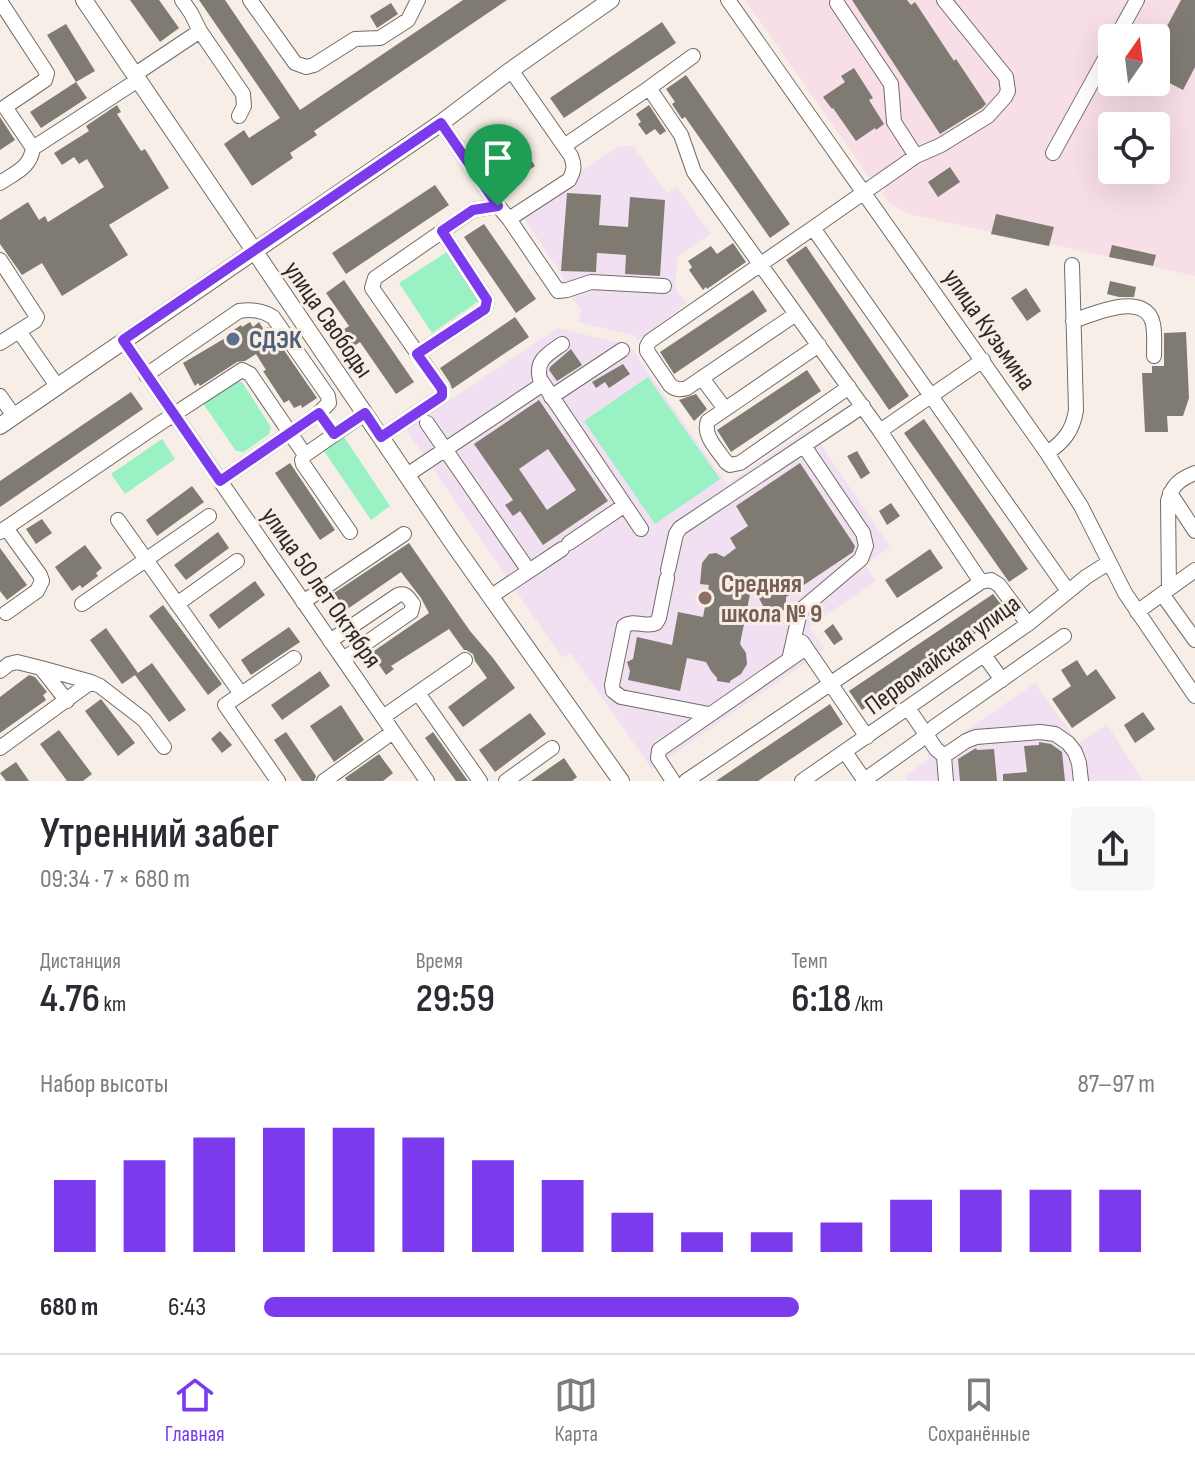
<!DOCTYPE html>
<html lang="ru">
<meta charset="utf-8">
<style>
body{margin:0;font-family:"Sofia Sans Condensed",sans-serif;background:#f7f7f7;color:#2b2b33;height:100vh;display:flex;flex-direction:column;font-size:30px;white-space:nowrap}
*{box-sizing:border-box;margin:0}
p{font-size:26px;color:#7c7c81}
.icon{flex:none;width:44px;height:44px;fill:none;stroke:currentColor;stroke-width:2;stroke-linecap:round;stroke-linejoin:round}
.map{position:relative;height:781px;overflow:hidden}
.sheet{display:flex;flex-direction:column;background:#fff;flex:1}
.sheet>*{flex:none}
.needle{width:52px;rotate:14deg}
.tools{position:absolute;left:1098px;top:24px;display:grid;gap:16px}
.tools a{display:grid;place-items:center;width:72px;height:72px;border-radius:8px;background:#fff;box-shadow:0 8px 32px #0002;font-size:40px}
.pin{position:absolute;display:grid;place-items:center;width:68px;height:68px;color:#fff;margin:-82px -34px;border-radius:50% 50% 50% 0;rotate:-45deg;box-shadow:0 0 8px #0007}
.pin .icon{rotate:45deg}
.round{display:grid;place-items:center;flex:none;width:84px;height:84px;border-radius:8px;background:#f7f7f7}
.overview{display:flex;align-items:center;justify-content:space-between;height:136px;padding:0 40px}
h1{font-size:44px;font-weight:600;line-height:60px}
.metrics{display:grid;grid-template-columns:repeat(3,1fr);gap:12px;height:136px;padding:8px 40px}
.metrics div{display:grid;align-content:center}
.metrics b{font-size:40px;font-weight:600}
.metrics small{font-size:22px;font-weight:400}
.metrics p{font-size:22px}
.chart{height:224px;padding:16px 40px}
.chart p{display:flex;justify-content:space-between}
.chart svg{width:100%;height:144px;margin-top:8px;stroke:#7c3aed;stroke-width:6}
ul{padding:0 40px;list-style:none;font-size:26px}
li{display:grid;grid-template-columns:128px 96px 1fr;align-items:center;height:60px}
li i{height:20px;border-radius:10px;background:#7c3aed}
.menu{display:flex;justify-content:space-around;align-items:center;height:112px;border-top:2px solid #e1e1e2;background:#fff;font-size:22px;color:#7c7c81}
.menu a{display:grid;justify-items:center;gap:4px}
.menu .selected{color:#7c3aed}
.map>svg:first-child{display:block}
</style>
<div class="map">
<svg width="1195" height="781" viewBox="0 0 1195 781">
<rect width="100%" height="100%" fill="#f7efe7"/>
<path fill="#f8dee7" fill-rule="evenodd" d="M745,0H1195V276L1109,257L1050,244L1049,246L991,234V232L908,214L889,203L883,194L886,185L878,175L869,177ZM1112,38H1156V82H1112ZM1112,126H1156V170H1112Z"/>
<path fill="#f1e0f1" d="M619,146H633L667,193L677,187L711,234L678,257L675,288L687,303L638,340L635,336L578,322L581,310L560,282L564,278L524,219L577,183L582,170Z
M557,328L629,345L727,484L810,428L890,547L865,565L876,581L809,627L825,649L652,769L572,655L568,654L562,658L407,431L408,428Z
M1035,683L1078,743L1107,724L1143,781H908L905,776L930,758L925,750L939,742L947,744Z"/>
<path fill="#99f1c4" d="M447,252L479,301L432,333L399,283Z
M648,377L720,479L655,524L584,421Z
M234,381L242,382L271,427L269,434L244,452L236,451L202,402Z
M344,437L390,506L371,520L324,451Z
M162,439L175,459L125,494L111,474Z"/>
<path fill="#7f7a72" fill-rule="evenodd" d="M130,0H159L179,28L160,42Z
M199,0H225L300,110L463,0H507L314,131L317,135L290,153L293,158L252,186L224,144L244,130L249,138L280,118Z
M852,0H907L911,5L915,2L954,61L956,59L986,104L982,108L940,134Z
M1181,0H1195V67L1183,90L1156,76V47Z
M391,3L398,14L377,28L370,16Z
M662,22L676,43L564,118L550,98Z
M66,24L95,71L76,82L47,35Z
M854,68L873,98L869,100L884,124L876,130L875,128L856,141L833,108L832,109L823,97L845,82L841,76Z
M686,75L790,224L770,238L685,117L682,119L672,104L675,102L666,89Z
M76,82L87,98L41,128L30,112Z
M117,105L121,112L117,114L141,151L145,149L169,188L109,225L128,255L62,296L42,263L22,275L0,244V220L28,202L39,220L45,216L48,222L104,187L87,159L79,164L74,157L62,165L54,153L89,131L86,126Z
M649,105L666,131L660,135L655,129L646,135L638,124L641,122L636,114Z
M0,117L15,140L0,150Z
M517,138L535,166L499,190L480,162Z
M950,167L960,182L938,197L928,182Z
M435,185L449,205L346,274L332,253Z
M567,193L601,195L599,225L628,227L630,197L665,200L660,276L625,274L626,255L597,253L596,272L561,271Z
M996,214L1054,227L1049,246L991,234Z
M484,224L536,299L516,313L464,237Z
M733,243L746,262L707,289L706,287L703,290L689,270L692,267L688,261L711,246L717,254Z
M1112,245L1156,255L1153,266L1109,257Z
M806,246L909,396L889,410L786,260Z
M344,280L414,382L396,394L360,342L342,354L331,338L349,326L326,293Z
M1110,281L1136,287L1134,297H1119L1107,294Z
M1026,288L1041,311L1027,321L1011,298Z
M753,290L767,311L674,374L660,352Z
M515,317L529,337L452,389L450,383L440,368Z
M250,322L253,327L259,322L264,330L268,327L317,398L302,408L301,405L294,408L289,400L284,403L263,371L266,370L256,354L245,361L237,362L200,386L198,383L195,386L183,363L227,337L226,335L241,325L242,327Z
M1186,332L1189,398L1183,416H1167L1168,432H1145L1142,373H1152V366H1164V333Z
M571,349L582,365L557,381L549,370L550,367Z
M623,364L630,374L609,388L605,382L596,388L592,382Z
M807,370L821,391L731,452L717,430Z
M131,392L143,409L0,507V481Z
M696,394L707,409L694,421L679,400Z
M539,400L608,501L543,545L520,511L513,516L505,505L513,500L474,444ZM548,449L576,490L547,510L519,469Z
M924,419L1028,569L1009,582L904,433Z
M857,451L870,473L861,479L847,456Z
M290,463L335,530L320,540L275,473Z
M800,463L855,546L853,552L786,597V608L779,614L772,615L766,612L752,584L740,644L746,653L747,664L741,674L730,681V683L717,681V678L711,671L706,662L687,658L680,691L628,680L630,671L627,662L633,659L637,637L672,645L678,612L703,617L709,585L700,584L702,563L709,554L716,553L724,557L736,548L730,538L748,526L736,506Z
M192,486L204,502L157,536L146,520Z
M891,503L900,516L887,525L879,511Z
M42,519L52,533L36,544L26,529Z
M218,532L229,548L186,580L174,565Z
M409,543L470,631L493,658L515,688L463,727L448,707L487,678L475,661L473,654L466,650H464L449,629L391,666L394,669L386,675L371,653L429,613L421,598L401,572L346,610L334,593Z
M85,545L102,568L96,573L98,576L82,588L80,585L72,591L55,567Z
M0,548L27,585L7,600L0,591Z
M930,549L943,568L897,598L885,580Z
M255,581L265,595L219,629L209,615Z
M993,594L1007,612L862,710L849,691Z
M163,605L222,684L208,695L149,616Z
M833,624L843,639L834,645L824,631Z
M289,627L300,642L251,675L241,660Z
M106,628L138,673L122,684L90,640Z
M1077,660L1087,676L1096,669L1116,698L1072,728L1052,699L1071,686L1061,670Z
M152,663L186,710L169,722L135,675Z
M320,671L330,686L282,720L271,705Z
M29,675L35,677L47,692L43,695L46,700L0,733V697Z
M101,699L135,743L118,756L85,711Z
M830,704L843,724L758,781H716Z
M341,705L364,740L334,762L310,726Z
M1143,712L1155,729L1135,743L1124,725Z
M530,713L546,734L495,772L479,750Z
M59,730L92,774L83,781H67L40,744Z
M220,731L232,745L222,753L211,739Z
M286,732L316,776L314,781H302L274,740Z
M433,732L468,781H456L425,738Z
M1039,742L1051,744L1062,752L1065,781H1003V774L1027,772L1024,746L1039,745Z
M976,748L977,750L994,749L997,781H960L958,759Z
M379,754L393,773L383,781H347L345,778Z
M564,758L577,777L572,781H531Z
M16,762L29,781H6L0,773Z"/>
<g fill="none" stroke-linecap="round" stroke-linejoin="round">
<defs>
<path id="minor" d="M250,0L295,63L306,67L314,65L355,39L380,38L408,20L418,0
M728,0L1047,453L1081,506L1125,593L1195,696
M944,0L1006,77L1008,91L1005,97L988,116L941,145L916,156L813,228L1068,591
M0,1L47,73L45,80L5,107L33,148L138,80
M837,3L891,84L894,122L916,156
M200,31L243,94L244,106L239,116
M1116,38L1137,0
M134,75L200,31L191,13L182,0
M649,88L693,56
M441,123L498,206
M564,146L649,88L681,135L694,172L880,431L981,582
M1053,153L1112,46
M0,183C16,172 30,168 33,148
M509,219L558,291L567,290L591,282L664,286
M0,260L37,317L35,321L0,343
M796,314L687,388C680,390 676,390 670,385L647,351V346L650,341L813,228
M1073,321C1093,314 1146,290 1153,324C1155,334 1154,346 1154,356
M19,331L57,386
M123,340L427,781
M562,344C548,354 535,360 540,379L641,529
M819,345L708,421C702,435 718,450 726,462L730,465L740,463L849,387
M417,354L485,309L487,300L442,231
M146,375L239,311C252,309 262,310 273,317L328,396L329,403L319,413L220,481
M702,378L725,409
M0,396L14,416
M551,397L622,350
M427,423L529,571
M880,431L983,360
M381,437L442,396V389L372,288L375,278L473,210L498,206L509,219L569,180C574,171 575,166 571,156L511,70
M1047,453C1064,442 1073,430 1076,410L1072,265
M407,475L543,384
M1170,493L1195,531
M118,520L241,694
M0,532L159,424L242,370L250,374L305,455
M350,532L303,464L302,460L305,455L365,413
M569,543L625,505
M668,570L676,534L680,528L863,406
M667,578L659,618L656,623C646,628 634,619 624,626L612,685L613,691L621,697L709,714
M1169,589L1168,501C1172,485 1180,479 1195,473
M1162,594L1195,640
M490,597L562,549
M303,602L404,534
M82,604L209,516
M177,604L237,561
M1137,612L1195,570
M6,613L37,591L42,581L40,575L6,528
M330,641L398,595C406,592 408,598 413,604L411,612L343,659
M802,642L867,737
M984,655L1002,680
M789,660L799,616L803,608L861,559L866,546L863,533L804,446
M41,668L91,682L100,686L144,720L164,747
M0,671L9,664L17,662L41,668L67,701
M418,693L480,781
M908,708L936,749L944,756L946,781
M383,717L465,660
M0,748L91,682
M845,752L865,781
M944,756L966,741L976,737L1040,732L1055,734L1068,743L1075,752L1079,763L1081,781
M278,781L225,705L294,658
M324,781L393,732
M506,781L552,748
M673,781L658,758L659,750L806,648
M686,781L981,582L991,580L999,585L1028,624
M802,781L1028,624L1086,577L1108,563
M863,781L919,741L934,727L1064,636"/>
<path id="major" d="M84,0L454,545L621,781
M0,426L441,123L511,70L611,0"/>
</defs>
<use href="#minor" stroke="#736c65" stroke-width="16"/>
<use href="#major" stroke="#736c65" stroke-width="18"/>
<use href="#minor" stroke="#fff" stroke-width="14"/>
<use href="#major" stroke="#fff" stroke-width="16"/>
</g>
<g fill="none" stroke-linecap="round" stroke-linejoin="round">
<defs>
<path id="route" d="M441,123L498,206L473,210L442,231L487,300L485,309L417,354L442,389V396L381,437L365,413L334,434L319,413L220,481L123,340Z"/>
</defs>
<use href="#route" stroke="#fff" stroke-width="16"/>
<use href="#route" stroke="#7c3aed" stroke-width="10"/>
</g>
<circle fill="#5c6f8a" stroke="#f7efe7" stroke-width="3" cx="233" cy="339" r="8"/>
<circle fill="#8d6e63" stroke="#f7efe7" stroke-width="3" cx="705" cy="598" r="8"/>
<g text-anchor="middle" stroke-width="6" stroke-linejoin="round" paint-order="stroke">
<g font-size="26" fill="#2d2a27" stroke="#f7efe7">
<text transform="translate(329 319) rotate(55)" y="9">улица Свободы</text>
<text transform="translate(990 329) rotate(55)" y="9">улица Кузьмина</text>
<text transform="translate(322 587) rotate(55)" y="9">улица 50 лет Октября</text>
<text transform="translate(942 654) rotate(-36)" y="9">Первомайская улица</text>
</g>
<g font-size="26" font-weight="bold" fill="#4e5e75" stroke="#f7efe7" text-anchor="start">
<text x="249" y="348">СДЭК</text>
</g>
<g font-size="26" font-weight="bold" fill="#785e54" stroke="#f7efe7" text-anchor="start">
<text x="721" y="592">Средняя<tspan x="721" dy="30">школа № 9</tspan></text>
</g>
</g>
</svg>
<div class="tools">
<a><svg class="needle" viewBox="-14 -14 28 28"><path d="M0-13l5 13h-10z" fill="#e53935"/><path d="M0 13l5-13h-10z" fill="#7c7c81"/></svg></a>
<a><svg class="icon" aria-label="locate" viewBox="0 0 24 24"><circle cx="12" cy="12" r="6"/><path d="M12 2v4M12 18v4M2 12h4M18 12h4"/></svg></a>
</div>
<div class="pin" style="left:498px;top:206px;background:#1e9e55"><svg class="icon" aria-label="arrive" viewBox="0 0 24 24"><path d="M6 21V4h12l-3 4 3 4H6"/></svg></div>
</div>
<section class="sheet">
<div class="overview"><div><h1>Утренний забег</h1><p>09:34 · 7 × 680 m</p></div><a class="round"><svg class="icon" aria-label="share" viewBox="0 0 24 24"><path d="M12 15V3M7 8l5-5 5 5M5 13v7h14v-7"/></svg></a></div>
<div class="metrics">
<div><p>Дистанция</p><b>4.76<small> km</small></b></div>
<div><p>Время</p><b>29:59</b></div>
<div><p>Темп</p><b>6:18<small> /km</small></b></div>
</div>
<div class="chart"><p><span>Набор высоты</span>87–97 m</p>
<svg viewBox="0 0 160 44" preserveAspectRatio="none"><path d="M5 44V22M15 44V16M25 44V9M35 44V6M45 44V6M55 44V9M65 44V16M75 44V22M85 44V32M95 44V38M105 44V38M115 44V35M125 44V28M135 44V25M145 44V25M155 44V25"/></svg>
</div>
<ul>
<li><b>680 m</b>6:43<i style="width:60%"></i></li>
</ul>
</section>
<nav class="menu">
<a class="selected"><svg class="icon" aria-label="home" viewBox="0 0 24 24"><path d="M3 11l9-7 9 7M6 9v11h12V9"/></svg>Главная</a>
<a><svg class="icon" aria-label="map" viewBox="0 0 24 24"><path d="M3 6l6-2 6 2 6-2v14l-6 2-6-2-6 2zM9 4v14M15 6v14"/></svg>Карта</a>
<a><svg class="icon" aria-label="saved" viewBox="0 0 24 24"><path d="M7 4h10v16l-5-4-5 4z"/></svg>Сохранённые</a>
</nav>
